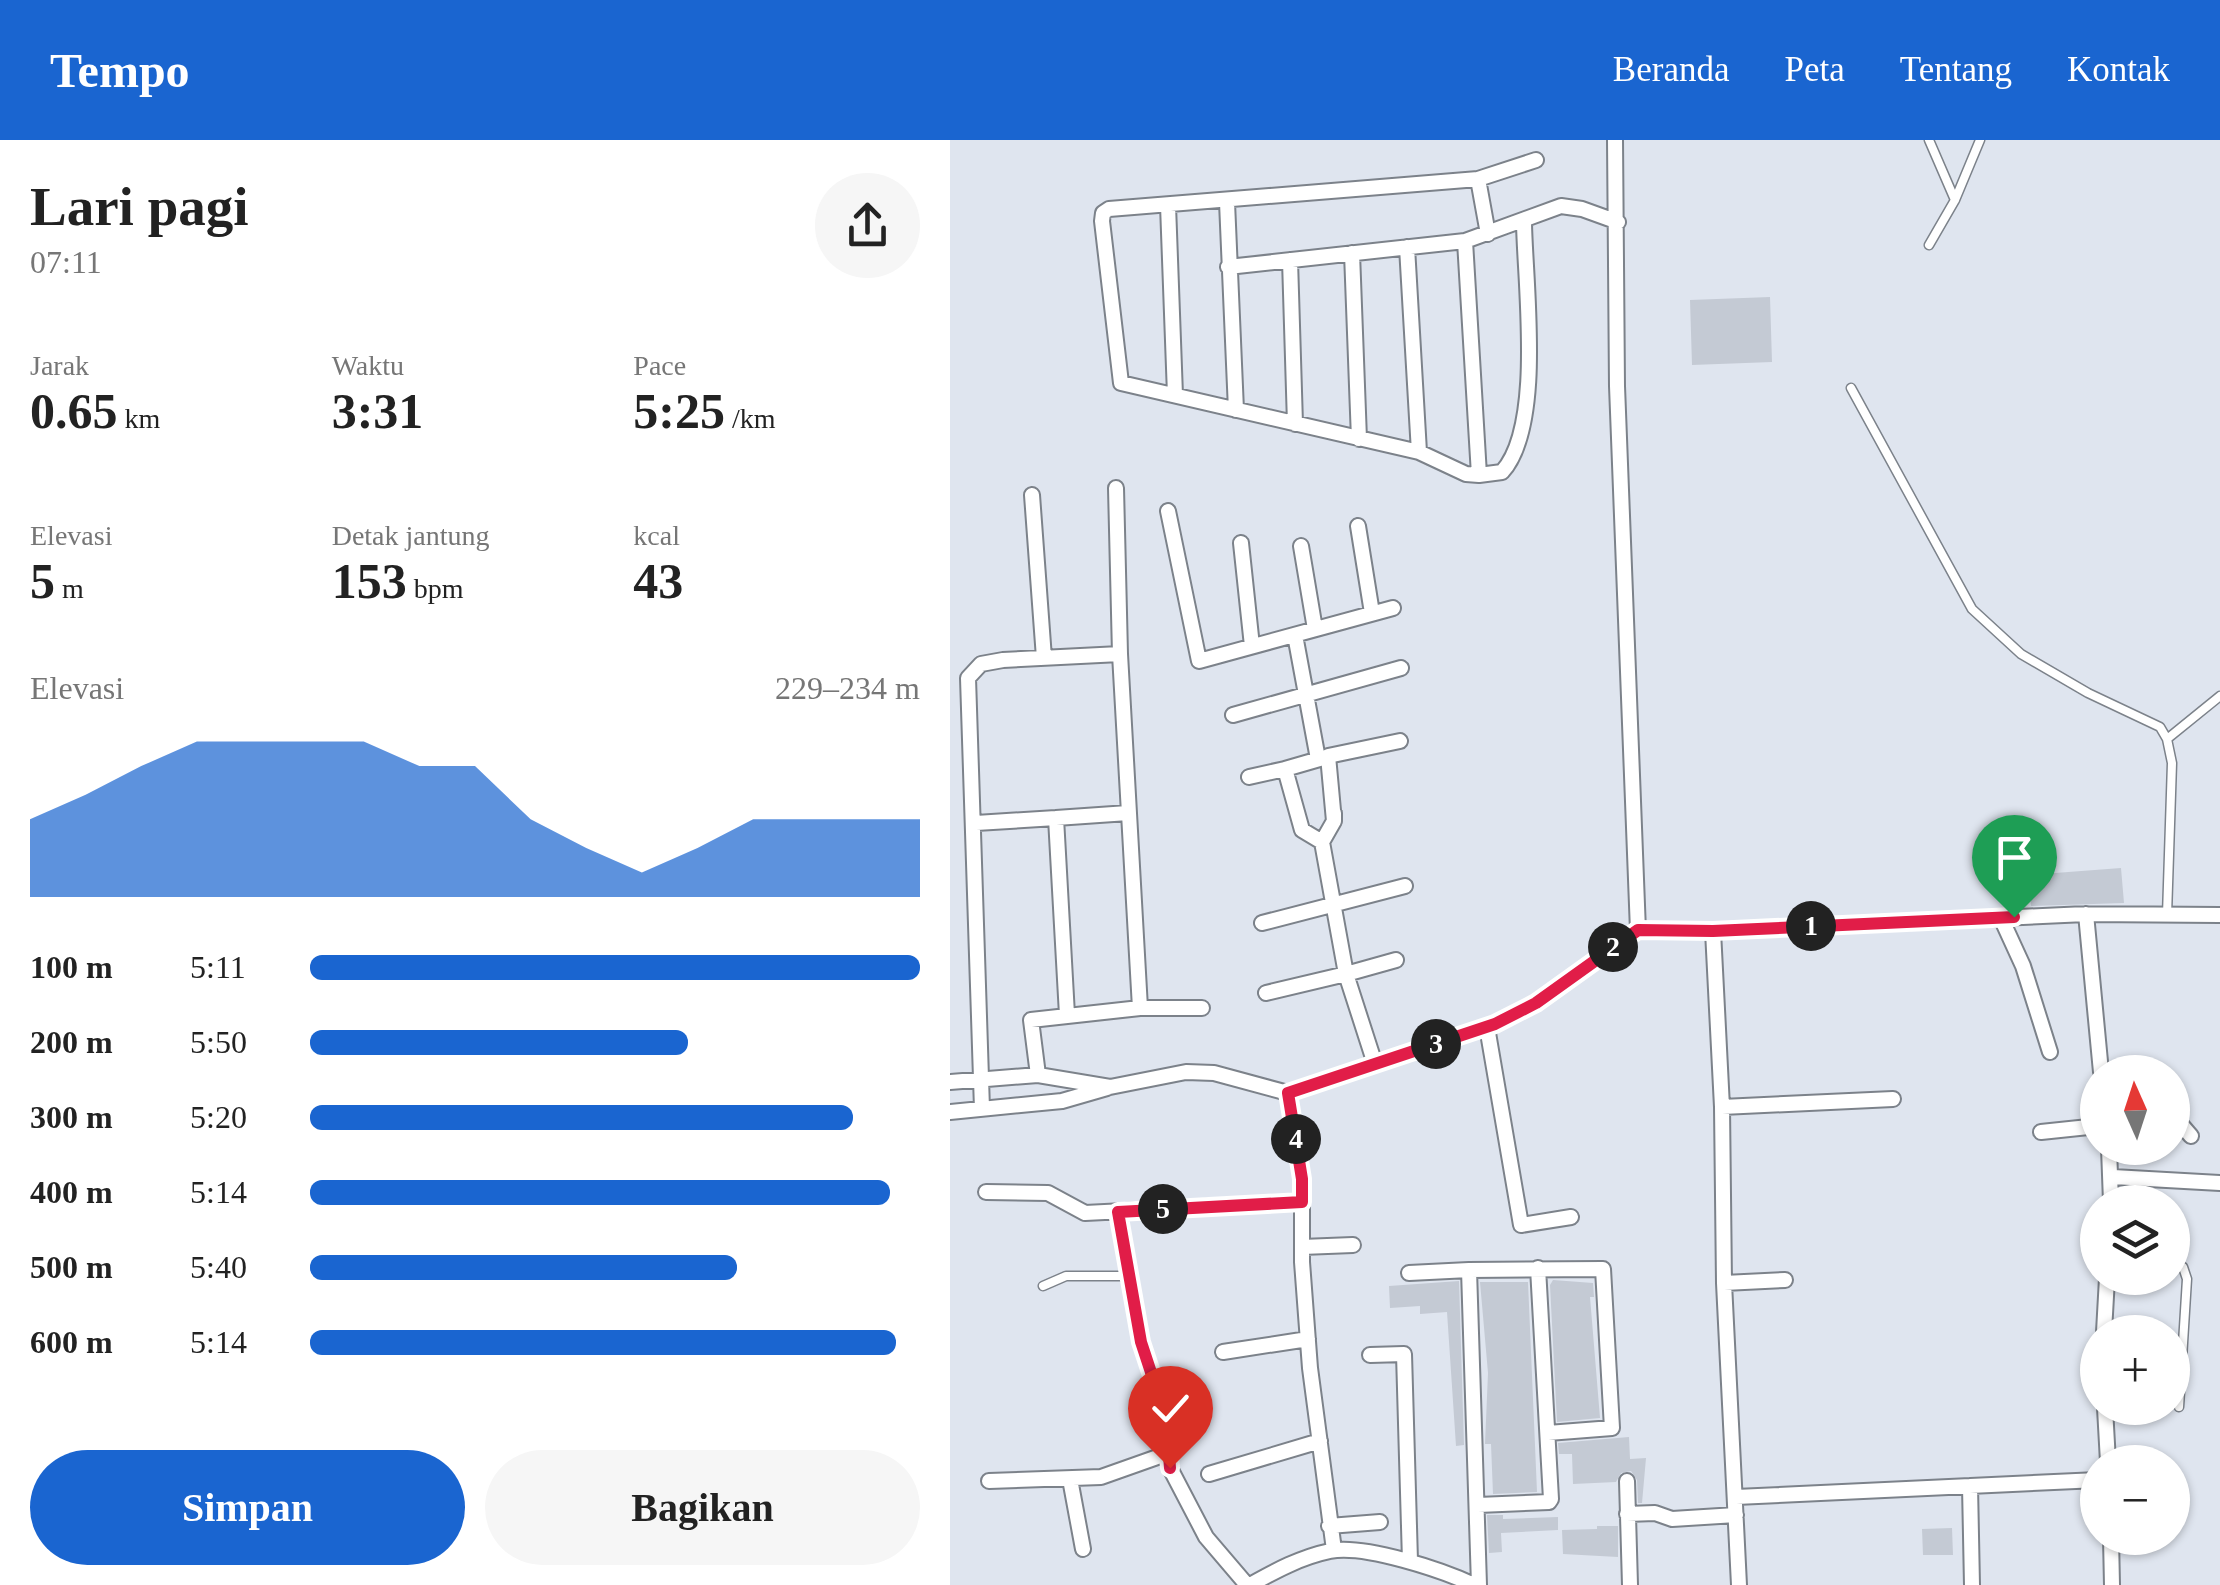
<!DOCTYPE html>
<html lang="id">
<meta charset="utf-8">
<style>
body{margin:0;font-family:"Times New Roman",serif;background:#f6f6f6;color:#222;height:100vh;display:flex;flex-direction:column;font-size:38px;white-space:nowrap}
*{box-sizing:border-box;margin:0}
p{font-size:32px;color:#767676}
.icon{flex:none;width:55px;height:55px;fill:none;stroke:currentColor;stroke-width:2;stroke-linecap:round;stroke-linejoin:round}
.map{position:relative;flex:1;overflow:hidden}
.sheet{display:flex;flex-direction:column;background:#fff;width:950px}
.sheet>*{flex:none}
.needle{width:65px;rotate:357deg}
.buttons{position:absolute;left:1130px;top:915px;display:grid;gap:20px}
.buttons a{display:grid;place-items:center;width:110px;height:110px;border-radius:50%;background:#fff;box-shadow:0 2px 8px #0004;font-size:50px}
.pin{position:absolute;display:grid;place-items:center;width:85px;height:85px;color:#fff;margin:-102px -42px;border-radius:50% 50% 50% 0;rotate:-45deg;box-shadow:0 0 10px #0007}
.pin .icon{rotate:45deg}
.km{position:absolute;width:50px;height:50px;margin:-25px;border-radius:50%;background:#222;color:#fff;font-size:28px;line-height:50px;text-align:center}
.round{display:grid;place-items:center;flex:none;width:105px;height:105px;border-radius:52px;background:#f6f6f6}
.headline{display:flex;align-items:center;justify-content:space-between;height:170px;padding:0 30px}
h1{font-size:55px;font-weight:800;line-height:75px}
.metrics{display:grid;grid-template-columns:repeat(3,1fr);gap:15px;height:170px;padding:10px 30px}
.metrics div{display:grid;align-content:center}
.metrics b{font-size:50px;font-weight:800}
.metrics small{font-size:28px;font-weight:400}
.metrics p{font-size:28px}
.chart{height:280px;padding:20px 30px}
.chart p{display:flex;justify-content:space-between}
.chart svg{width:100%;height:180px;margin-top:10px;fill:#1a65d0;opacity:.7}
.primary-button{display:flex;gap:20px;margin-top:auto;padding:20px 30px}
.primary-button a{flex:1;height:115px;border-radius:60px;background:#1a65d0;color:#fff;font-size:40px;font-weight:800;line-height:115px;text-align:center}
.primary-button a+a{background:#f6f6f6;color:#222}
ul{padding:0 30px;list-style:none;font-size:32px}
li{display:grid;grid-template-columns:160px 120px 1fr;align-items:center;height:75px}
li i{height:25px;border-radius:12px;background:#1a65d0}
header{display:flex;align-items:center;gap:60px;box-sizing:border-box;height:140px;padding:0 50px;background:#1a65d0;color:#fff}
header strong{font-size:48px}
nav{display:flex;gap:55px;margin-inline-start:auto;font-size:35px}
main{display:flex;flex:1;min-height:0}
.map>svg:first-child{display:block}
</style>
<header>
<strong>Tempo</strong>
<nav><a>Beranda</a><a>Peta</a><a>Tentang</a><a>Kontak</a></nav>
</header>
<main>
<section class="sheet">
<div class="headline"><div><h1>Lari pagi</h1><p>07:11</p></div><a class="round"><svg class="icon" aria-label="share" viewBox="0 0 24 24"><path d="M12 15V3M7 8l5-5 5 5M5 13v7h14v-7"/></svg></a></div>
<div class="metrics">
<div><p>Jarak</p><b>0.65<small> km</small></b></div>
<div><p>Waktu</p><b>3:31</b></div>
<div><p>Pace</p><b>5:25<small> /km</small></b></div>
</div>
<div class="metrics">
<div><p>Elevasi</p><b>5<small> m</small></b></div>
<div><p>Detak jantung</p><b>153<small> bpm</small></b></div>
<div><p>kcal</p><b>43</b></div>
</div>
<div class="chart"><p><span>Elevasi</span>229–234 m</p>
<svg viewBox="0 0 160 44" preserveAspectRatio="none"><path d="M0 44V25L10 19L20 12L30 6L40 6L50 6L60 6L70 12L80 12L90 25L100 32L110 38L120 32L130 25L140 25L150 25L160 25V44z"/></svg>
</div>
<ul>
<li><b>100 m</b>5:11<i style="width:100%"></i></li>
<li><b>200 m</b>5:50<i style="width:62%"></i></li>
<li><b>300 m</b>5:20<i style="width:89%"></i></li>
<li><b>400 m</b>5:14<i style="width:95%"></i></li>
<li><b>500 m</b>5:40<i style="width:70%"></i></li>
<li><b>600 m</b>5:14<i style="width:96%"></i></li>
</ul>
<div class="primary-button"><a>Simpan</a><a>Bagikan</a></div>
</section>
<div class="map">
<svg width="1270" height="1445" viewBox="0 0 1270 1445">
<rect width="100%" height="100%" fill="#dfe5ef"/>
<path fill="#c4cad4" d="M820,157L822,222L742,225L740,160Z
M1171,728L1174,763L1081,766L1078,735Z
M603,1140L643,1143L644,1157H640L650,1278L607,1282L600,1145Z
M509,1141L514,1305L506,1306L497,1172L470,1174V1166L440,1168L439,1146Z
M530,1142H578L587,1352L543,1354L541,1304H535L538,1233Z
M679,1297L680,1319L696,1318L692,1363H688L687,1340L681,1331L671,1333L666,1342L623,1344L622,1314H609L608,1303Z
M537,1375H553V1379L608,1377V1390L551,1393L552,1412L539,1413Z
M647,1386H668V1417L613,1414L612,1390L647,1389Z
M1002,1388L1003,1415H973L972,1389Z"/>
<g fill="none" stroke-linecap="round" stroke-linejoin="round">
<defs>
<path id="service" d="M979,0L1005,60
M979,105L1005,60L1030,0
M901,248L1022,469L1071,514L1138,553L1210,587L1217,599L1222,623L1217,775
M1217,599L1270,556
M1222,1123L1233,1127L1237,1139L1229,1267
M93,1146L116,1136H178"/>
<path id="minor" d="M665,0L667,246L688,791
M528,39L586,20
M277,62L286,270
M218,65L225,255
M515,101L529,335L516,334L469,312L171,243L152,81L153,73L159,69L528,39L538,94
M457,107L469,312
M402,113L409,299
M340,120L345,284
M278,127L515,101L611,66L632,69L668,82
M529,335L552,332C594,286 575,145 574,83
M166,348L170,514L190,868
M82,355L94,518
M218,371L249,521L443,468
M408,386L422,473
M291,403L302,506
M351,406L365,489
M345,495L368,619
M283,575L451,528
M335,629L373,618
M299,637L335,629L352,690L372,702
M384,673V681L378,616L450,601
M106,678L178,673
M384,681L372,702L396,834L446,820
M26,683L106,678L117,875
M1136,774L1151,932
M1051,778L1073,826L1100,912
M312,783L455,746
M763,791L772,967L774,1143L789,1445
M316,853L396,834L425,924
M537,887L571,1085L621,1077
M88,935L81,880L190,868H252
M0,942L88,935L160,947L236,932L264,933L338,953
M338,953L545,884L586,863L688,791H763L1136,774L1270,775
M338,953L352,1039V1122L360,1228L384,1410
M772,967L943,959
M32,969L18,538L31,524L53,520L170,514
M0,972L112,961L157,948
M1222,974L1241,996
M1091,992L1148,986
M1159,1008L1161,1062
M1163,1037L1270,1043
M36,1052L98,1053L135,1073L352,1062
M168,1071L191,1202L216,1278L220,1328L256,1397L297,1445
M352,1107L403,1105
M459,1133L519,1130
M774,1143L835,1140
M1154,1192L1157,1138
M273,1212L358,1199
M420,1215L454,1214L460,1421
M1155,1268L1158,1322
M259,1334L370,1301
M120,1339L133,1409
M39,1341L151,1337L216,1314
M677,1341L680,1445
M1020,1346L1022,1445
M786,1357L1148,1340
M528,1365L599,1362L601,1359L588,1128
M677,1374L705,1373L722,1379L786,1375
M379,1386L430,1382
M1161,1398L1162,1445
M300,1445C325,1431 351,1417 380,1411C414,1404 492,1430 524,1445
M529,1445L519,1130L653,1129L662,1288L598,1293"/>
</defs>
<use href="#service" stroke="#7c828a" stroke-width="11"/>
<use href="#minor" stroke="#7c828a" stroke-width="18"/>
<use href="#service" stroke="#fff" stroke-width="8"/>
<use href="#minor" stroke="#fff" stroke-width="14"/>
</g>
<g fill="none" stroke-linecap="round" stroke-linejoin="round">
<defs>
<path id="route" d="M220,1328L216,1278L191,1202L168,1072L352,1062V1039L338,953L545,884L586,863L688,790L763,791L1064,777"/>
</defs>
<use href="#route" stroke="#fff" stroke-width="20"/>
<use href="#route" stroke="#e11d48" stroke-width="12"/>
</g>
</svg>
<div class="buttons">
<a><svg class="needle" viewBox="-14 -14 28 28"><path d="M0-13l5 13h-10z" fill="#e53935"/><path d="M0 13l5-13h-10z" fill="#767676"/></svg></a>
<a><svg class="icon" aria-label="layers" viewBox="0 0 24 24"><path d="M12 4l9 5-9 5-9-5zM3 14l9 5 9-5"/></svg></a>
<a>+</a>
<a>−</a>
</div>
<div class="pin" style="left:1064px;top:777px;background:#1e9e55"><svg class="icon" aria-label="arrive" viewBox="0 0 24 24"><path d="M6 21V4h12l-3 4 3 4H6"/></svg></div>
<div class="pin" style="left:220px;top:1328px;background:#d93025"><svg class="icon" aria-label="check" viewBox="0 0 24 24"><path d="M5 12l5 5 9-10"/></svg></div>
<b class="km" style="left:861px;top:786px">1</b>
<b class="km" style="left:663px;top:807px">2</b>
<b class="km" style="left:486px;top:904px">3</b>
<b class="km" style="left:346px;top:999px">4</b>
<b class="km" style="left:213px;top:1069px">5</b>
</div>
</main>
